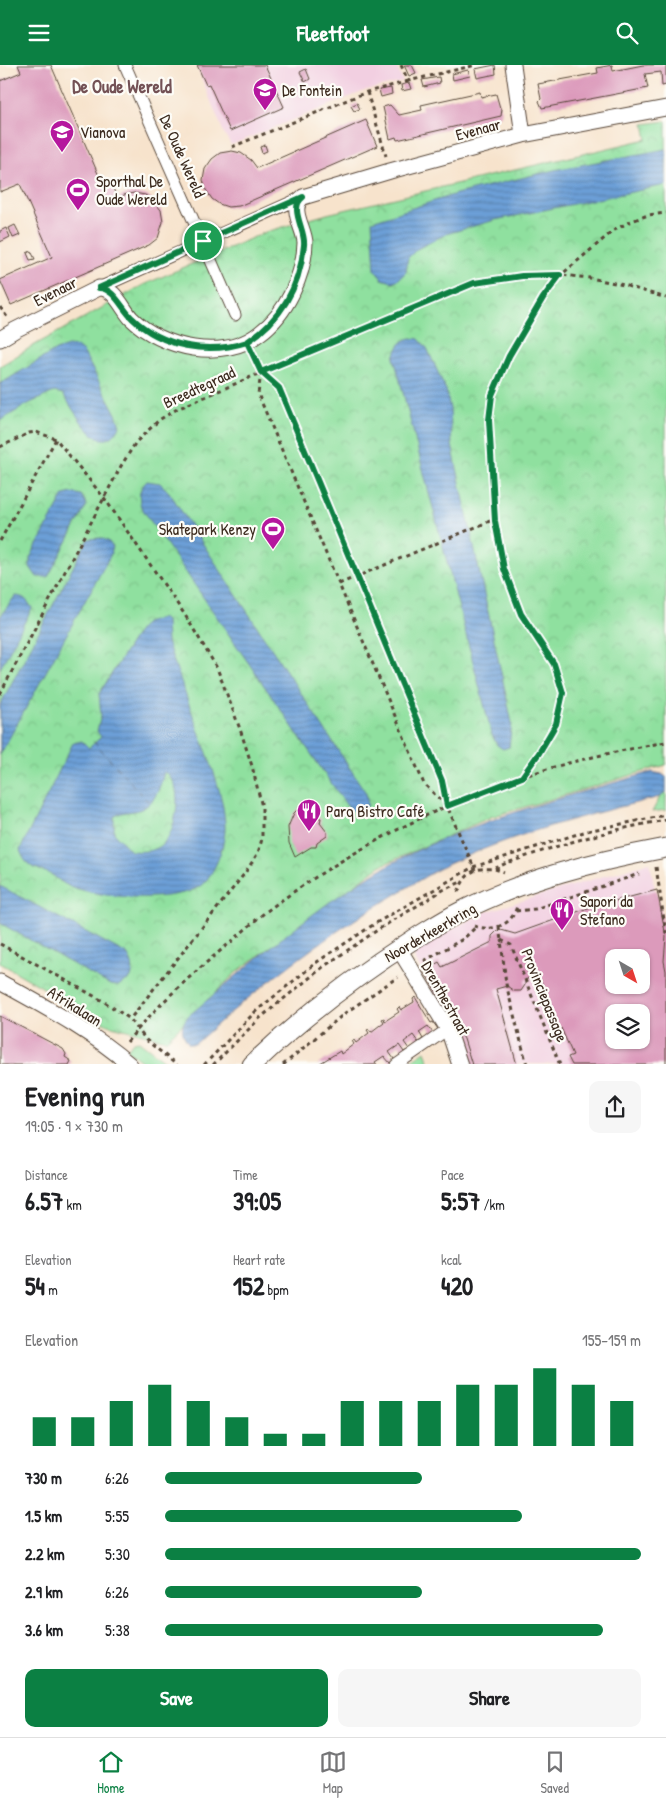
<!DOCTYPE html>
<meta charset="utf-8">
<style>
body{margin:0;font-family:"Patrick Hand",sans-serif;background:#f6f6f6;color:#202124;height:100vh;display:flex;flex-direction:column;font-size:19px;white-space:nowrap}
*{box-sizing:border-box;margin:0}
p{font-size:16px;color:#757577}
.icon{flex:none;width:28px;height:28px;fill:none;stroke:currentColor;stroke-width:2;stroke-linecap:round;stroke-linejoin:round}
.map{position:relative;height:999px;overflow:hidden}
.panel{display:flex;flex-direction:column;background:#fff;flex:1}
.panel>*{flex:none}
.needle{width:32px;rotate:141deg}
.fabs{position:absolute;left:605px;top:884px;display:grid;gap:10px}
.fabs a{display:grid;place-items:center;width:45px;height:45px;border-radius:10px;background:#fff;box-shadow:0 1px 4px #0004;font-size:25px}
.pin{position:absolute;display:grid;place-items:center;width:42px;height:42px;color:#fff;margin:-21px;border:2px solid #fff;border-radius:50%;box-shadow:0 1px 5px #0007}
.round{display:grid;place-items:center;flex:none;width:52px;height:52px;border-radius:10px;background:#f6f6f6}
.overview{display:flex;align-items:center;justify-content:space-between;height:85px;padding:0 25px}
h1{font-size:28px;font-weight:700;line-height:38px}
.stats{display:grid;grid-template-columns:repeat(3,1fr);gap:8px;height:85px;padding:5px 25px}
.stats div{display:grid;align-content:center}
.stats b{font-size:25px;font-weight:700}
.stats small{font-size:14px;font-weight:400}
.stats p{font-size:14px}
.chart{height:140px;padding:10px 25px}
.chart p{display:flex;justify-content:space-between}
.chart svg{width:100%;height:90px;margin-top:5px;stroke:#0b8043;stroke-width:6}
.cta{display:flex;gap:10px;margin-top:auto;padding:10px 25px}
.cta a{flex:1;height:58px;border-radius:10px;background:#0b8043;color:#fff;font-size:20px;font-weight:700;line-height:58px;text-align:center}
.cta a+a{background:#f6f6f6;color:#202124}
ul{padding:0 25px;list-style:none;font-size:16px}
li{display:grid;grid-template-columns:80px 60px 1fr;align-items:center;height:38px}
li i{height:12px;border-radius:6px;background:#0b8043}
header{display:flex;justify-content:space-between;align-items:center;height:65px;padding:0 25px;background:#0b8043;color:#fff;font-size:22px;font-weight:700}
.menu{display:flex;justify-content:space-around;align-items:center;height:70px;border-top:1px solid #e0e0e0;background:#fff;font-size:14px;color:#757577}
.menu a{display:grid;justify-items:center;gap:2px}
.menu .current{color:#0b8043}
.map>svg:first-child{display:block}
</style>
<header><svg class="icon" aria-label="menu" viewBox="0 0 24 24"><path d="M4 6h16M4 12h16M4 18h16"/></svg>Fleetfoot<svg class="icon" aria-label="search" viewBox="0 0 24 24"><circle cx="10" cy="10" r="6"/><path d="M15 15l6 6"/></svg></header>
<div class="map">
<svg width="666" height="1000" viewBox="0 0 666 1000">
<defs>
<pattern id="park-crowns" width="20" height="18" patternUnits="userSpaceOnUse" patternTransform="scale(1.25)"><rect width="20" height="18" fill="#8fe09f"/><path d="M2 6a3 3 0 1 1 6 0M12 15a3 3 0 1 1 6 0" fill="none" stroke="#7cc088"/></pattern>
<pattern id="water-rules" width="6" height="5" patternUnits="userSpaceOnUse" patternTransform="scale(1.25)"><rect width="6" height="5" fill="#6c9fd7"/><path d="M0 2.5h6" fill="none" stroke="#5a82ae"/></pattern>
</defs>
<rect width="100%" height="100%" fill="#fdfcf7"/>
<filter id="ink" filterUnits="userSpaceOnUse"><feTurbulence type="fractalNoise" baseFrequency=".02" numOctaves="2"/><feDisplacementMap in="SourceGraphic" scale="10" xChannelSelector="R" yChannelSelector="G"/><feConvolveMatrix kernelMatrix="1 2 1 2 8 2 1 2 1" color-interpolation-filters="sRGB"/></filter>
<filter id="wash" filterUnits="userSpaceOnUse"><feTurbulence type="fractalNoise" baseFrequency=".0096" numOctaves="4" result="noise"/><feDisplacementMap in="SourceGraphic" scale="20" xChannelSelector="R" yChannelSelector="G"/><feGaussianBlur stdDeviation="1.12" result="paint"/><feColorMatrix in="noise" values="0 0 0 0 0 0 0 0 0 0 0 0 0 0 0 0 0 1.4 0 .05"/><feComposite in="paint" operator="in"/></filter>
<g filter="url(#wash)">
<rect width="100%" height="100%" fill="#f7e3cc"/>
<path fill="#f2cfe1" fill-rule="evenodd" d="M196,0H396L403,17L367,25L231,80L224,68Z
M650,797L666,885V999H466L459,979L411,886L485,847ZM614,892H641V920H614ZM614,948H641V975H614Z"/>
<path fill="#8fe09f" stroke="#65855e" d="M666,728V745L652,747L660,732Z
M139,976L169,999H145L127,985L133,977Z
M425,986L430,999L404,1000Z"/>
<path fill="url(#park-crowns)" stroke="#65855e" d="M666,56V700L491,752L380,801L238,906L166,975L108,960L0,898V301L33,281L143,220L266,167L327,149L647,74L644,59Z"/>
<path fill="url(#water-rules)" stroke="#54647a" fill-rule="evenodd" d="M666,84V120L495,155L446,169L417,184L408,193L406,207L399,214L392,217L382,214L375,205L372,156L456,129L554,105Z
M411,273L419,274L427,283L446,325L450,344L452,380L512,658L509,682L503,684L497,680L492,670L394,293C397,282 400,276 411,273Z
M68,281L77,282L84,288L116,349L120,361C101,399 74,345 63,329L54,327L28,339L0,356V319L56,285Z
M147,416L160,418L169,427L366,728L368,740L362,747H354L347,741L141,442C138,431 139,424 147,416Z
M72,428L81,430L87,440L48,512H37L30,502V493L64,430Z
M101,473L108,476L113,482L110,491L0,690V640L88,474Z
M15,531C24,531 27,535 32,543L0,604V552Z
M162,553L166,556L167,577C177,604 186,632 196,659C207,688 224,729 225,760C226,779 214,814 197,823C168,838 96,833 67,820C60,817 54,810 48,808C33,802 26,802 20,785L73,678L82,676L89,683L101,672L97,666L101,651L99,629L137,568L145,558ZM164,707C185,716 177,764 164,778C156,787 142,787 131,786L114,768V752C120,747 127,747 134,746C154,743 160,723 164,707Z
M652,707L662,709L666,712V728L660,732C592,749 522,766 458,795C436,804 415,818 395,830C323,872 257,923 195,979H189C181,968 180,963 187,952C252,898 317,839 392,798C473,755 564,732 652,707Z
M0,821L127,889C133,898 134,903 131,913L118,921L110,920L0,858Z"/>
<g fill="none" stroke-linecap="round" stroke-linejoin="round">
<path stroke="#4f5968" stroke-width="1" stroke-dasharray="6 5" stroke-linecap="butt" d="M93,676L152,741"/>
</g>
<g id="blocks">
<path fill="#dc9abb" fill-rule="evenodd" d="M18,0H51L102,118L109,115L118,134L124,130L134,128L145,130L151,133L161,145L163,157L158,173L149,180L11,240L0,215L52,192L20,119L0,127V16L21,7Z
M197,0H265L284,42L230,66L209,19L206,20Z
M404,0H412L416,8L409,11Z
M495,0L496,9L477,13L475,4Z
M612,0L613,6L643,0H666V20L662,21L661,7L645,9L648,23L542,43L539,36L541,34L538,19L598,8L597,3Z
M306,4L310,14L305,17L300,7Z
M468,5L470,11L453,15L452,9Z
M439,12L440,18L424,22L422,15Z
M409,18L411,24L402,26L401,20Z
M391,23L392,29L381,32L379,25Z
M480,27L481,32L496,29L500,43L502,44L501,51L397,75L396,72L390,74L383,42L390,40L399,50L422,45L421,40Z
M357,38L360,44L354,46L351,41Z
M366,55L377,81L239,141L228,142L219,139L212,134L206,125L203,115L205,104L212,94L220,88L232,86L241,88L251,95L257,103Z
M265,80L267,86L262,88L260,82Z
M15,160L20,170L13,173L9,163Z
M6,163L10,172L0,177V166Z
M31,186L35,194L30,195L27,188Z
M305,737L316,752L321,753L320,758L327,767V771L317,778L316,782H311L295,792L289,778L288,762L294,748Z
M657,825L666,872L664,896L666,906V1000H572L568,992L573,990L561,963L557,965L544,937L549,935L538,909L525,915V920L521,926H514L507,921L496,924L517,1000H472L464,974L424,906L439,897L442,902L492,877V871L497,866L501,865L515,869L588,843ZM614,892H641V920H614ZM614,948H641V975H614Z
M415,932L431,958L433,957L438,964L433,968L428,961L419,967L423,974L418,977L413,970L404,977L409,984L404,987L399,980L389,987L394,994L390,998L384,991L375,997L377,1000H317L340,986L341,989L354,979L352,976L354,975L356,978L369,968L367,965L369,964L371,967L384,957L382,954L384,953L385,956L399,947L397,944L399,942L401,945L414,937L413,934Z
M0,951L63,984L66,989L65,992L71,996L69,1000H0Z"/>
</g>
</g>
<g filter="url(#ink)">
<use href="#blocks" fill-opacity="0" stroke="#574638" stroke-width="1"/>
<g fill="none" stroke-linecap="round" stroke-linejoin="round">
<defs>
<path id="pedestrian" d="M125,0L235,250
M99,223L303,132
M396,1000L448,964"/>
<path id="minor" d="M513,0L523,70
M0,274L15,265L99,223C114,222 122,243 131,253C162,284 224,297 260,268C286,249 304,211 305,178C305,164 288,143 303,132L390,106L523,70L666,43
M399,884L448,964L460,1000
M0,917C45,942 91,966 130,1000"/>
<path id="tertiary" d="M252,1000C302,952 356,911 414,874C429,865 444,855 460,847C524,814 596,796 666,783"/>
</defs>
<use href="#pedestrian" stroke="#574638" stroke-width="13"/>
<use href="#minor" stroke="#574638" stroke-width="17"/>
<use href="#tertiary" stroke="#574638" stroke-width="21"/>
<path stroke="#574638" stroke-width="3" stroke-dasharray="4 4" stroke-linecap="butt" d="M401,0L408,16L476,0
M367,27L386,91
M232,82L367,27L409,16
M0,242L7,252
M254,291L261,307L279,323L442,716L447,741L475,805
M261,308L258,329L424,719L446,740
M0,382L29,368L36,367L56,374L105,434L185,550L217,603L240,664L252,701L262,742V774L258,788L245,808L130,954
M0,476L56,374
M339,519L495,454
M0,629L121,401L136,377L159,355L177,344L357,266L474,218L522,211L561,210L590,213L624,220L666,233
M522,712L539,688L556,659L563,628L554,599L521,549L504,504L495,456L489,370V355L492,330L509,291L543,233L561,210L613,166L629,157L648,150L666,148
M656,802L666,868
M495,804L504,807
M458,827C462,818 465,811 474,806C482,802 489,805 496,803C501,801 505,798 510,797C561,779 613,764 666,755
M516,846L535,844L639,809
M474,861C492,867 512,861 517,841
M499,862L501,875
M0,879L103,936L130,954L146,975L177,1000
M424,896L463,874L476,862
M127,977C158,939 193,908 231,877C244,866 257,853 271,843C347,787 433,742 522,712C569,696 618,686 666,677
M204,1000L255,947L317,897L376,858L473,802L587,766L666,750
M213,1000L260,953L323,902L379,864L443,825L461,817
M283,1000L345,948L398,912
M527,1000L506,919L501,875L511,880L560,1000"/>
<use href="#pedestrian" stroke="#fff" stroke-width="11"/>
<use href="#minor" stroke="#fff" stroke-width="15"/>
<use href="#tertiary" stroke="#fff" stroke-width="19"/>
</g>
</g>
<g fill="none" stroke-linecap="round" stroke-linejoin="round" filter="url(#ink)">
<defs>
<path id="route" d="M203,176L303,132C288,143 306,165 304,180C300,221 282,254 247,277L261,307L279,323L442,716L447,741L522,712L539,688L556,659L563,628L554,599L521,549L504,504L495,456L489,355L492,330L509,291L543,233L560,210L522,211L474,218L261,307L247,277C208,290 162,282 132,253C122,244 114,223 99,223L203,176"/>
</defs>
<use href="#route" stroke="#fff" stroke-width="10"/>
<use href="#route" stroke="#0b8043" stroke-width="6"/>
</g>
<defs>
<symbol id="school-pin" viewBox="-11 -11 22 30"><path d="M0 17L-7.5 6A9.5 9.5 0 1 1 7.5 6Z" fill="#b5179e" stroke="#fdfcf7"/><path d="M0-5L7-2L0 1L-7-2ZM-4 1L0 2.5L4 1V4Q0 6-4 4Z" fill="#fff"/></symbol>
<symbol id="stadium-pin" viewBox="-11 -11 22 30"><path d="M0 17L-7.5 6A9.5 9.5 0 1 1 7.5 6Z" fill="#b5179e" stroke="#fdfcf7"/><path d="M0-5a6.5 5 0 1 0 0 10a6.5 5 0 1 0 0-10ZM-3.5-1.8h7v3.6h-7Z" fill="#fff"/></symbol>
<symbol id="restaurant-pin" viewBox="-11 -11 22 30"><path d="M0 17L-7.5 6A9.5 9.5 0 1 1 7.5 6Z" fill="#b5179e" stroke="#fdfcf7"/><path d="M-5-6h1v4h1v-4h1v4h1v-4h1v5L-1.5 .5V6h-2V.5L-5-1ZM5-6V6H3V1.5H1.5Q1.5-4 5-6Z" fill="#fff"/></symbol>
</defs>
<g fill-rule="evenodd">
<use href="#school-pin" x="251" y="11" width="28" height="38"/>
<use href="#school-pin" x="48" y="53" width="28" height="38"/>
<use href="#stadium-pin" x="64" y="111" width="28" height="38"/>
<use href="#stadium-pin" x="259" y="450" width="28" height="38"/>
<use href="#restaurant-pin" x="295" y="732" width="28" height="38"/>
<use href="#restaurant-pin" x="548" y="831" width="28" height="38"/>
</g>
<g text-anchor="middle" stroke-width="4.5" stroke-linejoin="round" paint-order="stroke">
<g font-size="16" fill="#3b2a1e" stroke="#fdfcf7" text-anchor="start">
<text x="282" y="31">De Fontein</text>
<text x="80" y="73">Vianova</text>
<text x="96" y="122">Sporthal De<tspan x="96" dy="18">Oude Wereld</tspan></text>
<text x="256" y="470" text-anchor="end">Skatepark Kenzy</text>
<text x="326" y="752">Parq Bistro Café</text>
<text x="580" y="842">Sapori da<tspan x="580" dy="18">Stefano</tspan></text>
</g>
<g font-size="16" fill="#3b2a1e" stroke="#fdfcf7">
<text transform="translate(478 64) rotate(-15)" y="6">Evenaar</text>
<text transform="translate(183 91) rotate(66)" y="6">De Oude Wereld</text>
<text transform="translate(55 226) rotate(-27)" y="6">Evenaar</text>
<text transform="translate(199 322) rotate(-25)" y="6">Breedtegraad</text>
<text transform="translate(430 867) rotate(-30)" y="6">Noorderkeerkring</text>
<text transform="translate(545 930) rotate(68)" y="6">Provinciepassage</text>
<text transform="translate(446 933) rotate(61)" y="6">Drenthestraat</text>
<text transform="translate(75 941) rotate(32)" y="6">Afrikalaan</text>
</g>
<g font-size="18" font-weight="bold" fill="#735155" stroke="#fdfcf7">
<text x="122" y="28">De Oude Wereld</text>
</g>
</g>
</svg>
<div class="fabs">
<a><svg class="needle" viewBox="-14 -14 28 28"><path d="M0-13l5 13h-10z" fill="#e53935"/><path d="M0 13l5-13h-10z" fill="#757577"/></svg></a>
<a><svg class="icon" aria-label="layers" viewBox="0 0 24 24"><path d="M12 4l9 5-9 5-9-5zM3 14l9 5 9-5"/></svg></a>
</div>
<div class="pin" style="left:203px;top:176px;background:#1e9e55"><svg class="icon" aria-label="arrive" viewBox="0 0 24 24"><path d="M6 21V4h12l-3 4 3 4H6"/></svg></div>
</div>
<section class="panel">
<div class="overview"><div><h1>Evening run</h1><p>19:05 · 9 × 730 m</p></div><a class="round"><svg class="icon" aria-label="share" viewBox="0 0 24 24"><path d="M12 15V3M7 8l5-5 5 5M5 13v7h14v-7"/></svg></a></div>
<div class="stats">
<div><p>Distance</p><b>6.57<small> km</small></b></div>
<div><p>Time</p><b>39:05</b></div>
<div><p>Pace</p><b>5:57<small> /km</small></b></div>
</div>
<div class="stats">
<div><p>Elevation</p><b>54<small> m</small></b></div>
<div><p>Heart rate</p><b>152<small> bpm</small></b></div>
<div><p>kcal</p><b>420</b></div>
</div>
<div class="chart"><p><span>Elevation</span>155–159 m</p>
<svg viewBox="0 0 160 44" preserveAspectRatio="none"><path d="M5 44V30M15 44V30M25 44V22M35 44V14M45 44V22M55 44V30M65 44V38M75 44V38M85 44V22M95 44V22M105 44V22M115 44V14M125 44V14M135 44V6M145 44V14M155 44V22"/></svg>
</div>
<ul>
<li><b>730 m</b>6:26<i style="width:54%"></i></li>
<li><b>1.5 km</b>5:55<i style="width:75%"></i></li>
<li><b>2.2 km</b>5:30<i style="width:100%"></i></li>
<li><b>2.9 km</b>6:26<i style="width:54%"></i></li>
<li><b>3.6 km</b>5:38<i style="width:92%"></i></li>
</ul>
<div class="cta"><a>Save</a><a>Share</a></div>
</section>
<nav class="menu">
<a class="current"><svg class="icon" aria-label="home" viewBox="0 0 24 24"><path d="M3 11l9-7 9 7M6 9v11h12V9"/></svg>Home</a>
<a><svg class="icon" aria-label="map" viewBox="0 0 24 24"><path d="M3 6l6-2 6 2 6-2v14l-6 2-6-2-6 2zM9 4v14M15 6v14"/></svg>Map</a>
<a><svg class="icon" aria-label="saved" viewBox="0 0 24 24"><path d="M7 4h10v16l-5-4-5 4z"/></svg>Saved</a>
</nav>
